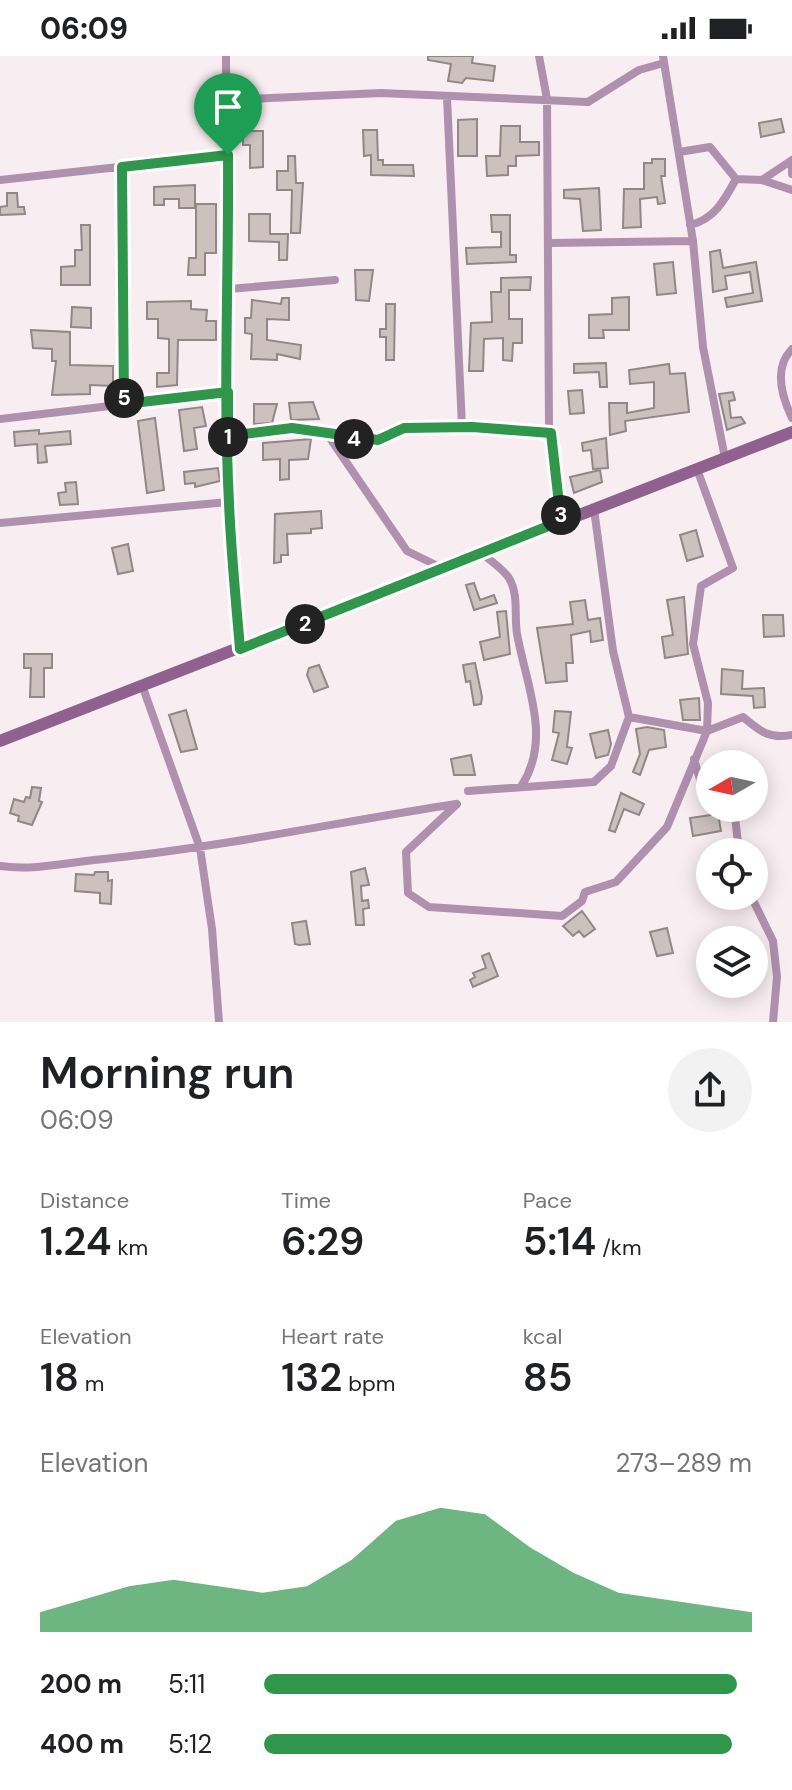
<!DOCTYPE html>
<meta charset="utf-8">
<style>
body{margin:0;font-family:"DM Sans",sans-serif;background:#f2f2f2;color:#202124;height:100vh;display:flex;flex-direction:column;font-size:30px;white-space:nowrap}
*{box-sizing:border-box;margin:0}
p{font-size:26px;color:#757577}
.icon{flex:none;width:44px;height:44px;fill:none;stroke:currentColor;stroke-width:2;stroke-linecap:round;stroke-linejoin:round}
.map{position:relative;height:966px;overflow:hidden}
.side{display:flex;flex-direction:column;background:#fff;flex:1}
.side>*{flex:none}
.needle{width:52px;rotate:261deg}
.fabs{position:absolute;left:696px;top:694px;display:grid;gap:16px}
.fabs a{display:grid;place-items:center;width:72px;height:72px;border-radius:50%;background:#fff;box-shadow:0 4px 20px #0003;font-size:40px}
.pin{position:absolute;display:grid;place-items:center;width:68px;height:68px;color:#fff;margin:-82px -34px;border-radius:50% 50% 50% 0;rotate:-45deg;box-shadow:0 0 8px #0007}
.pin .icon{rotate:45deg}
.km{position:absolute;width:40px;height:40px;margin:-20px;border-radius:50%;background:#222;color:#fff;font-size:22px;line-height:40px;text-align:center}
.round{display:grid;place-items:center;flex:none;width:84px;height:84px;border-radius:42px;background:#f2f2f2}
.overview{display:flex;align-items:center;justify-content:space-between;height:136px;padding:0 40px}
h1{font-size:44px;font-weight:600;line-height:60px}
.stats{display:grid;grid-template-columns:repeat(3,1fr);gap:12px;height:136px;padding:8px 40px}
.stats div{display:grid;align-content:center}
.stats b{font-size:40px;font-weight:600}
.stats small{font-size:22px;font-weight:400}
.stats p{font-size:22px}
.chart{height:224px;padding:16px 40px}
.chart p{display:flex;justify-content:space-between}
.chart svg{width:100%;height:144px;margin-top:8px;fill:#30964c;opacity:.7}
ul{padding:0 40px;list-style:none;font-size:26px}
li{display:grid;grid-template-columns:128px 96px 1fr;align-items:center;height:60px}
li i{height:20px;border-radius:10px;background:#30964c}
.status{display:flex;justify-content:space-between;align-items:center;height:56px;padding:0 40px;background:#fff;direction:ltr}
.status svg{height:22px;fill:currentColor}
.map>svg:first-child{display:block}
</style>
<div class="status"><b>06:09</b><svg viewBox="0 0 49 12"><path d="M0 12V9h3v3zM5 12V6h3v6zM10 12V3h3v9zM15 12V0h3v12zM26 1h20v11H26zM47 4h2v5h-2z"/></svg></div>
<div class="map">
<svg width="792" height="966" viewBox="0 0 792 966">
<rect width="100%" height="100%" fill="#f8edf0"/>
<path fill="#ccc1bf" stroke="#918786" stroke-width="2" d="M428,0H473L472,7L495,10L493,25L466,22L462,27L448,25L451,8L428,4Z
M477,63V100H458V64Z
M781,63L784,76L761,81L759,67Z
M501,70H520V86H539V99L516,100V110H508V119L487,120L486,100H500Z
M363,74H377L378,104H383V109H413L414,120L371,119V99L364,100Z
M243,75H263V111L250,112V89H243Z
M288,100H295L296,127H303L300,177H291L292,134H277V115H288Z
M652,103H665V120H661L665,147L658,148L657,141L640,143L641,171L623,172L624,133H644V107H652Z
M195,129V152H179V143H164V149H154V131Z
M599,132L601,174L583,175L580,143L564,142V134Z
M7,137H17L18,151H24L25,158L0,159V151L7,150Z
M196,148H216V197H205V219H188L189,202H196Z
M249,158H270V178H288L287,204H279V186L249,185Z
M491,159H510V199H516V206L467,208L466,192L501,191V176H492Z
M81,169H90V229H61V211L75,210V194H82Z
M720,194L723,212L756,206L762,245L727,251L725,242L753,237L750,216L725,220L727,233L713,236L710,196Z
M673,206L676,237L657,239L654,208Z
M355,214H373L369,245L356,244Z
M531,221L530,234H509V263H522V287H513L512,305L503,304V282L484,283L483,315H469L471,267L492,266L491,236H501V222Z
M629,241V274H603L604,282H589V259L612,258V242Z
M282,242H289V264L267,263V284L301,289L300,303L277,298V304L251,303L252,278L245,277V262H251L252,244L281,248Z
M191,245V253L207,254L206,265H216V284H178L177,329L157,331V317H169V283L158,282V263H147V246Z
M386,248H395L394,304H386V281H380V273H386Z
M72,251L91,252V272L71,271Z
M31,274L70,276V309L113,310V330L90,329V338L52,339L56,305H52V293L33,292Z
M606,307L607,331H600L599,316L574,317V308Z
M669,308L670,318L685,317L689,356L625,365L626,375L610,379L609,347H627V357L654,352V326L630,328L629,314Z
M582,334L584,357L570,358L568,335Z
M733,336L735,344L729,345L731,362L741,361L745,367L727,374L719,338Z
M313,346L319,363L291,364L289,347Z
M254,348H277L272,367L254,368Z
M202,351L206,370L194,372L197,393L184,395L179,354Z
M155,362L164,434L147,437L138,365Z
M39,374V378L70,375L71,388L45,390L47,406L38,407L37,388L15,390L14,376Z
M606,382L608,412L593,413L591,394L583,395L582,387Z
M311,383L308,403L289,404V423L280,424V403L263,404V387Z
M218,412L220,425L195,431V427L185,428L184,416Z
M600,414L602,426L574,437L570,421Z
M76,426L78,448L60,449L58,437L66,436L65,427Z
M321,455L322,472L311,473V477L287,478L288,499H281V506L274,507L275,458Z
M696,474L703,500L687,505L680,479Z
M128,488L133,515L118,518L112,492Z
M474,527L480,544L494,539L497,547L474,554L466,529Z
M684,541L688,598L665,602L662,581L673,579L667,544Z
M585,544L588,564L600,562L603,584L591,586L590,575L571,579L573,607H566L567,625L546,627L537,572L573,568L570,546Z
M506,555L510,598L484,604L480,586L500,581L497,556Z
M763,559H783L784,580L764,581Z
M24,598H52V612H44V641H30L31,612H24Z
M475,607L482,641L481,648L474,649L470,625L466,626L463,609Z
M319,609L328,631L314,636L307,619L309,612Z
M722,613L743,615L742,633L764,632L765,651L754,652L753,640L721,638Z
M699,642L700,664H683L680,644Z
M186,654L197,693L181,696L169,659Z
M555,655L571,656L567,691L572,692L567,708L552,704L559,677L553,676Z
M647,671L664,674L666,691L649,694L640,719L633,716L640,698L636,673Z
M608,674L611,688L608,699L596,702L590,678Z
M471,699L475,719H454L451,703Z
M32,731L41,732L39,745L42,746L32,769L18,765L19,760L10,757L14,743L24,746L26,741L30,742Z
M621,737L644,748L639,759L624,753L615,776L609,774Z
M718,758L721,775L693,780L690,762Z
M365,812L369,829L361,830L362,845L368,844L369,852L363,853L364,869H356L351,816Z
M95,816H108V825L112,824L111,848L100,847V837L75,835L76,818L94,819Z
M582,855L595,873L584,881L579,875L573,880L563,870Z
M306,865L310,888L299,889L295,888L292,867Z
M667,872L673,897L657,900L650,876Z
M489,897L498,920L473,931L470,924L475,921L473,917L486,912L482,900Z"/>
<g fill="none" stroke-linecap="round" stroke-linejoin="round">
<path stroke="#b090af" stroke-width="8" d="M226,0L228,446L240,593
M539,0L547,43L549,370L561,465
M663,0L693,185L703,291L725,402
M447,41L462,371
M227,44L381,37L588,46L639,14L664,7
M679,96L710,91L736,123L762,124L792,134
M122,111L124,348
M792,112V118
M0,124L228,99
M762,124L792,104
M690,169C715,163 725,143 736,123
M549,187L693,185
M229,233L335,224
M792,293C773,312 782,341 792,362
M0,363L228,336
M327,378L407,495L444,513
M228,380L292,372L378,384L404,372L472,371L551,377
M0,467L228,446
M481,497C490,504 503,513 509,522C519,539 514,560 517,578C526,628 552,682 522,729
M142,629L200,792L212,873L219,966
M629,661L707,675L743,661C761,676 769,683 792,679
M694,703L701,727L710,732
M468,735L594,726L611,710L629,661L613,595L594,453
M457,748L406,796L408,837L429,851L562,860L582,845L585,836L616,826L667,771L707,675L708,647L693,588L701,530L733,512L697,413
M734,752L739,796
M0,810C33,815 71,806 104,803C222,791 339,766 456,748
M751,840L773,885L777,921L773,966"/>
<path stroke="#90618e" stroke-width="12" d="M0,685L792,376"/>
</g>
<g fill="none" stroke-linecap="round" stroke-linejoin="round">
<defs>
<path id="route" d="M228,99C229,215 223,332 229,447C231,496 236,545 240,593L561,465L551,377L472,371L404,372L378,384L292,372L228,380V336L124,348L122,111L228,99"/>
</defs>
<use href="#route" stroke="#fff" stroke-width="16"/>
<use href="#route" stroke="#30964c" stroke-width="10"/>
</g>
</svg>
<div class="fabs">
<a><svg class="needle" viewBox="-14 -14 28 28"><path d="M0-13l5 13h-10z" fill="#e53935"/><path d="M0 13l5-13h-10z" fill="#757577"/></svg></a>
<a><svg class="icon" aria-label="locate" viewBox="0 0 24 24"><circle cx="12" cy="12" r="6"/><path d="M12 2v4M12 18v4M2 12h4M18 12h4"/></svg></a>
<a><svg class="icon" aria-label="layers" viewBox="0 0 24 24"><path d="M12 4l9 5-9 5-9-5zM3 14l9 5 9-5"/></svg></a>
</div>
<div class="pin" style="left:228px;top:99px;background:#1e9e55"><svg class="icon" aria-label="arrive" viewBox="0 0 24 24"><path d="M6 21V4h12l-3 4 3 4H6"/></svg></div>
<b class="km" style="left:228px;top:381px">1</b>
<b class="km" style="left:305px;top:568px">2</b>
<b class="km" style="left:561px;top:459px">3</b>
<b class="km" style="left:354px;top:383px">4</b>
<b class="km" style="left:124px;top:342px">5</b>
</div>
<section class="side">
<div class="overview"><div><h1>Morning run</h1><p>06:09</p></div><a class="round"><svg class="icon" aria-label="share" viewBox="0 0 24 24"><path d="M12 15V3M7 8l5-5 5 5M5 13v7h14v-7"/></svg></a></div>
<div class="stats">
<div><p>Distance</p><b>1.24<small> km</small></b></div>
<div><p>Time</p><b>6:29</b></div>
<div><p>Pace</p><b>5:14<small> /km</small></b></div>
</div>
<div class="stats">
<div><p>Elevation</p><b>18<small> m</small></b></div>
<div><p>Heart rate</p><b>132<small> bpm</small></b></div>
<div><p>kcal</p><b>85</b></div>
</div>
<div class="chart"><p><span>Elevation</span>273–289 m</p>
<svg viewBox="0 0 160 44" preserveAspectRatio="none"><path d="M0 44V38L10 34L20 30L30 28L40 30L50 32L60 30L70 22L80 10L90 6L100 8L110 18L120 26L130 32L140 34L150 36L160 38V44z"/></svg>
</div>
<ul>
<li><b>200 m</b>5:11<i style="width:97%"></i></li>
<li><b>400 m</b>5:12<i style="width:96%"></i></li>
</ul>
</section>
